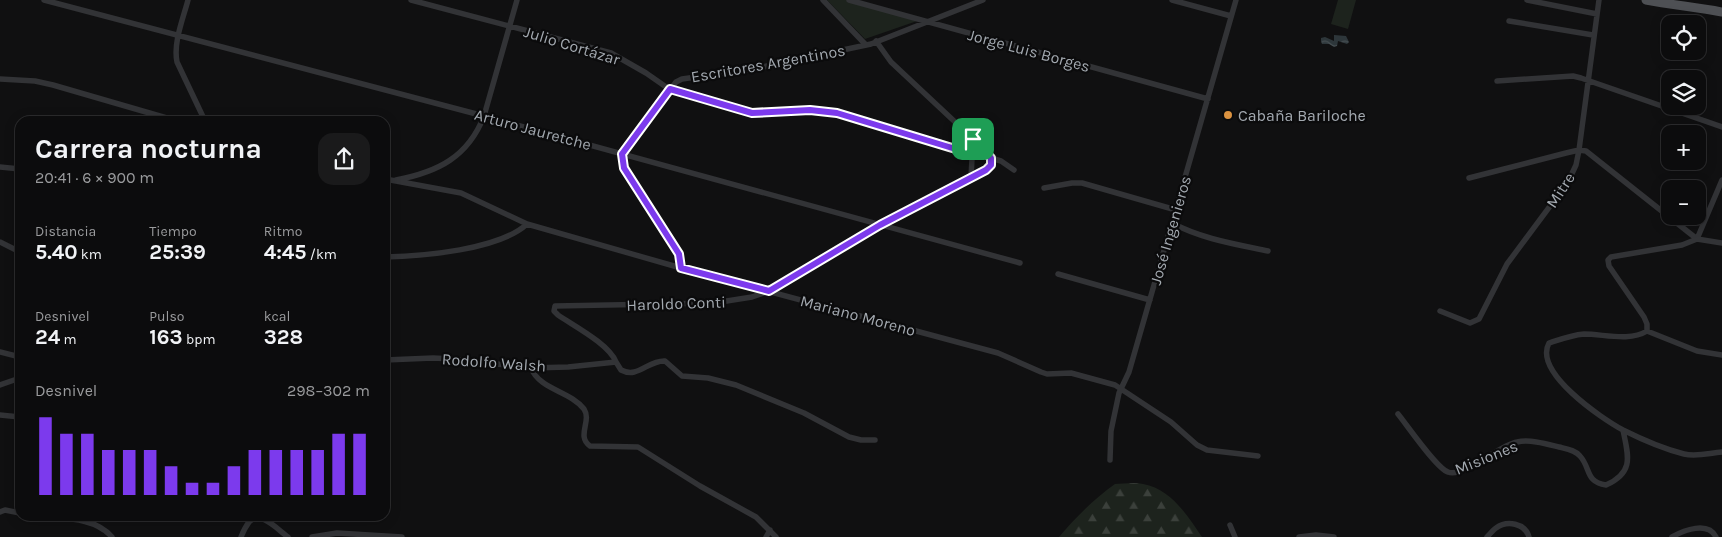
<!DOCTYPE html>
<html lang="es">
<meta charset="utf-8">
<style>
body{margin:0;font-family:Karla,sans-serif;background:#1a1a1b;color:#f1f3f6;height:100vh;display:flex;flex-direction:column;font-size:19px;white-space:nowrap}
*{box-sizing:border-box;margin:0}
p{font-size:16px;color:#9a9b9d}
.icon{flex:none;width:28px;height:28px;fill:none;stroke:currentColor;stroke-width:2;stroke-linecap:round;stroke-linejoin:round}
.map{position:relative;flex:1;overflow:hidden}
.details{position:absolute;left:15px;top:116px;width:375px;height:405px;display:flex;flex-direction:column;background:#0c0c0d;border-radius:15px;box-shadow:0 2px 12px #0003,0 0 0 1px #2c2c2e}
.details>*{flex:none}
.tools{position:absolute;left:1661px;top:15px;display:grid;gap:10px}
.tools a{display:grid;place-items:center;width:45px;height:45px;border-radius:10px;background:#0c0c0d;box-shadow:0 2px 12px #0003,0 0 0 1px #2c2c2e;font-size:25px}
.pin{position:absolute;display:grid;place-items:center;width:42px;height:42px;color:#fff;margin:-21px;border-radius:10px;box-shadow:0 2px 8px #0006}
.round{display:grid;place-items:center;flex:none;width:52px;height:52px;border-radius:15px;background:#1a1a1b}
.overview{display:flex;align-items:center;justify-content:space-between;height:85px;padding:0 20px}
h1{font-size:28px;font-weight:700;line-height:38px}
.metrics{display:grid;grid-template-columns:repeat(3,1fr);gap:8px;height:85px;padding:5px 20px}
.metrics div{display:grid;align-content:center}
.metrics b{font-size:21px;font-weight:700}
.metrics small{font-size:14px;font-weight:400}
.metrics p{font-size:14px}
.chart{height:140px;padding:10px 20px}
.chart p{display:flex;justify-content:space-between}
.chart svg{width:100%;height:90px;margin-top:5px;stroke:#7c3aed;stroke-width:6}
.map>svg:first-child{display:block}
</style>
<div class="map">
<svg width="1722" height="537" viewBox="0 0 1722 537">
<defs>
<pattern id="forest-firs" width="22" height="20" patternUnits="userSpaceOnUse" patternTransform="scale(1.25)"><rect width="22" height="20" fill="#1d231d"/><path d="M5 1l3.5 6h-7zM16 11l3.5 6h-7z" fill="#3b403b"/></pattern>
<pattern id="water-waves" width="16" height="10" patternUnits="userSpaceOnUse" patternTransform="scale(1.25)"><rect width="16" height="10" fill="#2d363a"/><path d="M0 5q4-4 8 0t8 0" fill="none" stroke="#485054"/></pattern>
</defs>
<rect width="100%" height="100%" fill="#101011"/>
<path fill="url(#forest-firs)" d="M1115,484C1124,484 1134,482 1143,484C1171,489 1187,515 1202,537H1059C1076,517 1094,499 1115,484Z"/>
<path fill="#1d231d" d="M827,0H849L917,21L865,39Z
M1338,0H1356L1348,29L1331,24Z"/>
<path fill="url(#water-waves)" d="M1334,35L1346,36L1349,42L1347,44L1338,41L1337,46L1334,47L1329,44H1322L1321,41V38L1325,37L1334,41Z"/>
<g fill="none" stroke-linecap="round" stroke-linejoin="round">
<path stroke="#323336" stroke-width="5.5" d="M44,0L484,116L1020,263
M188,0C183,19 173,43 177,62L205,121
M411,0L611,53L646,73L669,89L735,109L752,113L810,110L837,113L991,158L1001,161L1014,170
M823,0L866,45
M849,0L1208,99
M1172,0L1231,16
M1527,0L1597,14
M1509,21L1593,35
M0,79L35,81L53,85L177,121
M1497,81L1573,76L1581,78L1722,127
M0,167L20,169
M971,178L973,139
M1469,178L1566,153L1579,150L1586,151L1697,239L1722,243
M385,179L461,193L527,224L681,268L998,353L1041,372L1047,374L1071,373L1115,385L1171,422L1197,445L1207,450L1258,456
M396,180C438,172 468,157 484,116L517,0
M1044,188L1072,183H1082L1176,210
M1172,223C1202,239 1235,244 1268,251
M0,242L20,252
M385,257C423,256 499,250 527,224
M681,268L679,253L624,168L622,154L676,82L682,79L753,69L871,44L983,0
M1058,274L1150,300
M1440,311L1470,323L1479,319L1507,264L1568,182L1576,165L1579,150L1599,0
M1647,331V324L1644,317L1609,266L1608,260L1611,257L1682,245L1697,239L1722,180
M0,352L20,357
M1722,355L1697,351L1647,331C1629,342 1604,334 1584,334C1572,335 1561,339 1549,343C1533,372 1601,418 1623,430C1641,439 1664,449 1684,454C1697,457 1709,453 1722,452
M385,360L433,358L453,359L531,368L568,367L616,362L621,370C638,379 648,360 665,361L682,376L708,378L736,385L804,413L849,437L861,440H875
M616,362C609,344 574,326 558,315L554,311L555,306L714,303L752,297L769,291L881,225L986,170L991,165V158L985,150L891,62L876,41
M531,368C540,390 570,391 584,409C592,421 576,436 590,446L638,447L700,486L756,517L776,537
M0,385L20,378
M1398,414C1407,425 1437,469 1448,472C1464,478 1499,445 1517,442C1530,439 1547,444 1559,447C1567,449 1575,450 1580,456C1591,468 1585,482 1606,485C1635,472 1628,455 1623,430
M0,415L20,417
M1110,460L1111,431L1119,393L1129,372L1236,0
M0,512L5,510L20,513
M36,516C61,519 94,516 112,537
M1230,525L1235,537
M241,537C243,532 246,526 249,522C260,509 279,531 288,537
M312,537L337,533L402,537
M766,537L770,530
M1299,537L1316,535L1334,537
M1487,537C1490,534 1493,530 1496,528C1507,520 1525,523 1529,537
M1672,537C1684,530 1708,521 1716,537"/>
<path stroke="#4e5054" stroke-width="9" d="M1646,0C1671,5 1697,7 1722,12"/>
</g>
<g fill="none" stroke-linecap="round" stroke-linejoin="round">
<defs>
<path id="route" d="M670,89L752,113L810,110L837,113L972,154L973,139L991,158V165L986,170L880,225L769,291L681,268L679,254L624,168L622,154Z"/>
</defs>
<use href="#route" stroke="#fff" stroke-width="10"/>
<use href="#route" stroke="#7c3aed" stroke-width="6"/>
</g>
<circle fill="#da9240" stroke="#0b0b0c" stroke-width="2" cx="1228" cy="115" r="5"/>
<g text-anchor="middle" stroke-width="4.5" stroke-linejoin="round" paint-order="stroke">
<g font-size="16" fill="#a3a9b0" stroke="#0b0b0c">
<text transform="translate(572 45) rotate(17)" y="6">Julio Cortázar</text>
<text transform="translate(1029 50) rotate(15)" y="6">Jorge Luis Borges</text>
<text transform="translate(768 63) rotate(-10)" y="6">Escritores Argentinos</text>
<text transform="translate(533 129) rotate(15)" y="6">Arturo Jauretche</text>
<text transform="translate(1560 190) rotate(-57)" y="6">Mitre</text>
<text transform="translate(1170 230) rotate(-74)" y="6">José Ingenieros</text>
<text transform="translate(676 303) rotate(-2)" y="6">Haroldo Conti</text>
<text transform="translate(858 315) rotate(15)" y="6">Mariano Moreno</text>
<text transform="translate(494 362) rotate(4)" y="6">Rodolfo Walsh</text>
<text transform="translate(1486 457) rotate(-22)" y="6">Misiones</text>
</g>
<g font-size="16" fill="#a3a9b0" stroke="#0b0b0c" text-anchor="start">
<text x="1238" y="121">Cabaña Bariloche</text>
</g>
</g>
</svg>
<div class="tools">
<a><svg class="icon" aria-label="locate" viewBox="0 0 24 24"><circle cx="12" cy="12" r="6"/><path d="M12 2v4M12 18v4M2 12h4M18 12h4"/></svg></a>
<a><svg class="icon" aria-label="layers" viewBox="0 0 24 24"><path d="M12 4l9 5-9 5-9-5zM3 14l9 5 9-5"/></svg></a>
<a>+</a>
<a>−</a>
</div>
<div class="pin" style="left:973px;top:139px;background:#1e9e55"><svg class="icon" aria-label="arrive" viewBox="0 0 24 24"><path d="M6 21V4h12l-3 4 3 4H6"/></svg></div>
<section class="details">
<div class="overview"><div><h1>Carrera nocturna</h1><p>20:41 · 6 × 900 m</p></div><a class="round"><svg class="icon" aria-label="share" viewBox="0 0 24 24"><path d="M12 15V3M7 8l5-5 5 5M5 13v7h14v-7"/></svg></a></div>
<div class="metrics">
<div><p>Distancia</p><b>5.40<small> km</small></b></div>
<div><p>Tiempo</p><b>25:39</b></div>
<div><p>Ritmo</p><b>4:45<small> /km</small></b></div>
</div>
<div class="metrics">
<div><p>Desnivel</p><b>24<small> m</small></b></div>
<div><p>Pulso</p><b>163<small> bpm</small></b></div>
<div><p>kcal</p><b>328</b></div>
</div>
<div class="chart"><p><span>Desnivel</span>298–302 m</p>
<svg viewBox="0 0 160 44" preserveAspectRatio="none"><path d="M5 44V6M15 44V14M25 44V14M35 44V22M45 44V22M55 44V22M65 44V30M75 44V38M85 44V38M95 44V30M105 44V22M115 44V22M125 44V22M135 44V22M145 44V14M155 44V14"/></svg>
</div>
</section>
</div>
